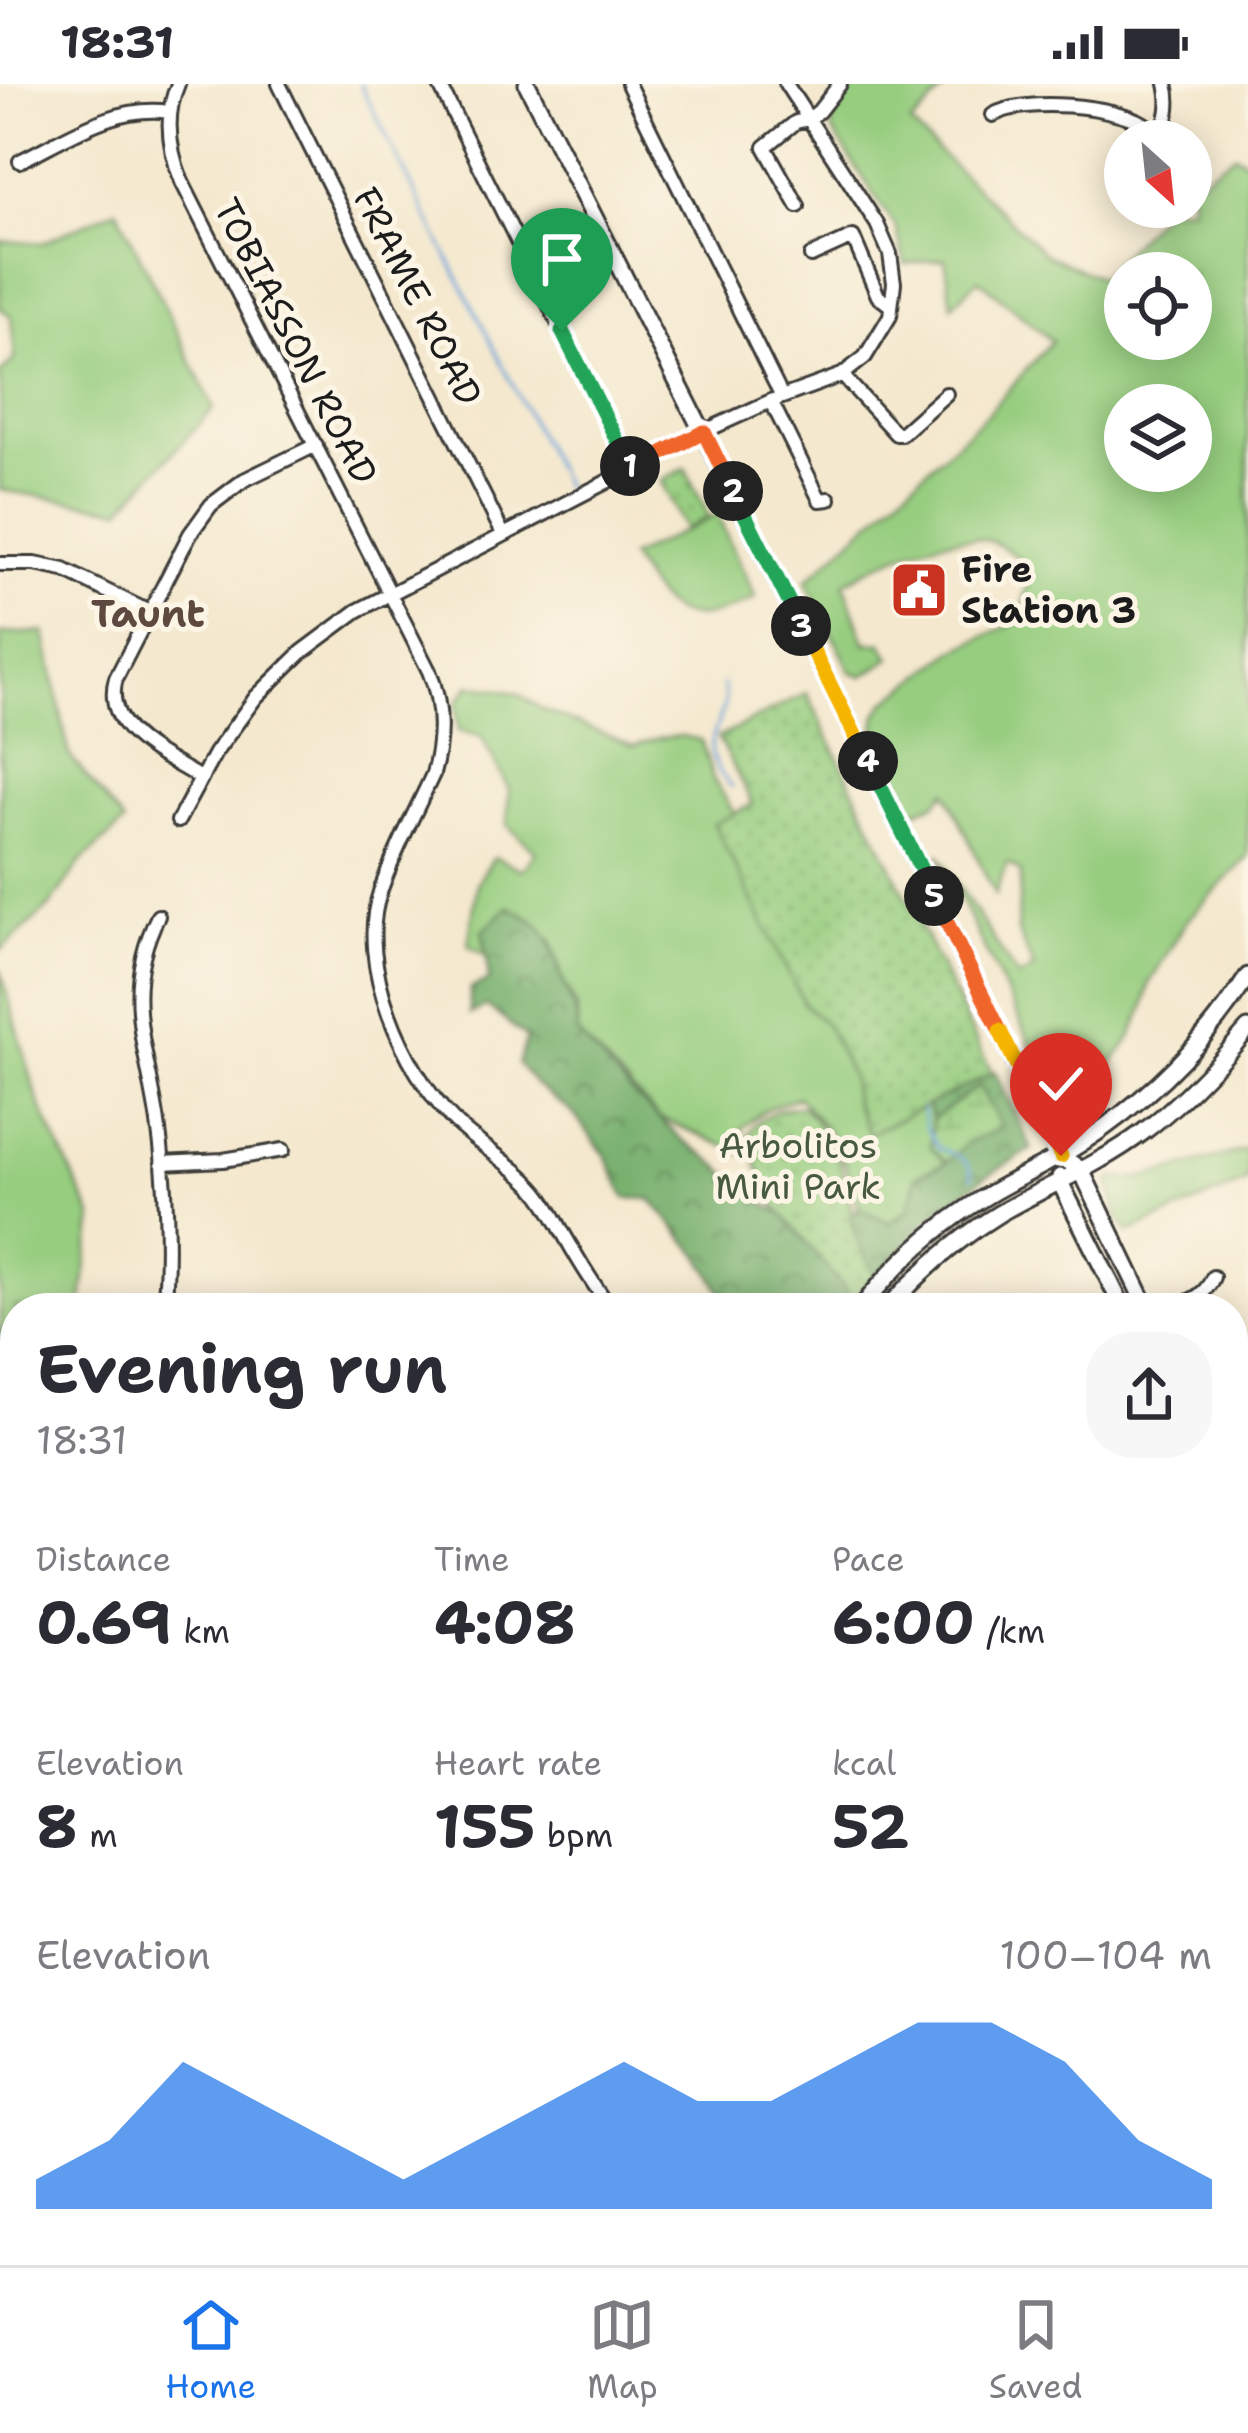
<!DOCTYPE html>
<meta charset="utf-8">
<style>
body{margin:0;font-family:"Shantell Sans",sans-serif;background:#f7f7f7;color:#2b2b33;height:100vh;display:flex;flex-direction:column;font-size:45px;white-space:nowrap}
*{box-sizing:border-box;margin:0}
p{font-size:39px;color:#7c7c81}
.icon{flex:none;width:66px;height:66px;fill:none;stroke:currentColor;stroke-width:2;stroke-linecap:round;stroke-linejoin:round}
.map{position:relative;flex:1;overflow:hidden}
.drawer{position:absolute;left:0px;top:1209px;width:1248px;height:972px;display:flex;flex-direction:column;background:#fff;border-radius:48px 48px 0 0;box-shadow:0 6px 30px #0003}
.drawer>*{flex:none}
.needle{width:78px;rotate:153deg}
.tools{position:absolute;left:1104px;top:36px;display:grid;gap:24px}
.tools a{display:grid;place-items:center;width:108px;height:108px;border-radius:50%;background:#fff;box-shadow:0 6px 30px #0003;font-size:60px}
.pin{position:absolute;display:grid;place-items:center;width:102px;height:102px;color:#fff;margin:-123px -51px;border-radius:50% 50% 50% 0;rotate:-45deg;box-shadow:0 0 12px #0007}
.pin .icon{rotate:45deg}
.km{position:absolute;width:60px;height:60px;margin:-30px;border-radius:50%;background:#222;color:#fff;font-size:33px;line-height:60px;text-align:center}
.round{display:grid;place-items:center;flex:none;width:126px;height:126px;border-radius:48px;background:#f7f7f7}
.overview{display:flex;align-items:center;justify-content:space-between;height:204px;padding:0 36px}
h1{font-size:66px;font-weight:700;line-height:90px}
.figures{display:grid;grid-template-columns:repeat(3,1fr);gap:18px;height:204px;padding:12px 36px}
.figures div{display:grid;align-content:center}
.figures b{font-size:60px;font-weight:700}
.figures small{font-size:33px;font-weight:400}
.figures p{font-size:33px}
.chart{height:336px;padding:24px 36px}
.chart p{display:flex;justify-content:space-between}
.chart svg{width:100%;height:216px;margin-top:12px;fill:#1a73e8;opacity:.7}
.status{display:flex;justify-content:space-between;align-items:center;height:84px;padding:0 60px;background:#fff;direction:ltr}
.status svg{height:33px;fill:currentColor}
.tabs{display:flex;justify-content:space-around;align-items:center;height:168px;border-top:3px solid #e1e1e2;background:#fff;font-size:33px;color:#7c7c81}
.tabs a{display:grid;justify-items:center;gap:6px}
.tabs .current{color:#1a73e8}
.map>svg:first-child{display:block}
</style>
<div class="status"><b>18:31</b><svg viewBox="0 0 49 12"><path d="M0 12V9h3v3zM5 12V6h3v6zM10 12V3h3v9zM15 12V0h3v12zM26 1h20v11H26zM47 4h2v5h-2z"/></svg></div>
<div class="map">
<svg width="1248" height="2181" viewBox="0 0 1248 2181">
<defs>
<pattern id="forest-crowns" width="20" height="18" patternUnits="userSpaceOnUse" patternTransform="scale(3)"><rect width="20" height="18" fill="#78b06e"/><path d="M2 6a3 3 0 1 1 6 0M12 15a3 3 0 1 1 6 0" fill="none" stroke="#628e5a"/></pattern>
<pattern id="wetland-marsh" width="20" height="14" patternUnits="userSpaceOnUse" patternTransform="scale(3)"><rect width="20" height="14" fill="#96cd7f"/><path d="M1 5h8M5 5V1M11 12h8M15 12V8" fill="none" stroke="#81af6d"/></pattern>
<pattern id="park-dots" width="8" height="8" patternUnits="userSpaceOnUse" patternTransform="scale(3)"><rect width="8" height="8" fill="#96cd7f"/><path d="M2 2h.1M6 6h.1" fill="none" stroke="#81af6d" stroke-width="1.8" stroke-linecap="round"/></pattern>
</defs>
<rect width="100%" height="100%" fill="#fcf5e5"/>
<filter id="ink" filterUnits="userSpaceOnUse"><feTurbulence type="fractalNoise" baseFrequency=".00833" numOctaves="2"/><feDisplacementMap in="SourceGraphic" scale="24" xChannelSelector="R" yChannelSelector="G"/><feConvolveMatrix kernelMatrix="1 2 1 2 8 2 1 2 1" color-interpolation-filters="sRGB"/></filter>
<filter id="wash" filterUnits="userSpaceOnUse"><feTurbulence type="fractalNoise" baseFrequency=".004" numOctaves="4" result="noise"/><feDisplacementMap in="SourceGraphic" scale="48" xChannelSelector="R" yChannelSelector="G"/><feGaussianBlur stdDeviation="2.7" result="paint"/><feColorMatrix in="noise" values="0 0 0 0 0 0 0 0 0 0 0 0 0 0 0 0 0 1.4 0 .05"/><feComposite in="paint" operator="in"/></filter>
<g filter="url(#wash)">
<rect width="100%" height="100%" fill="#f4e8ce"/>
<path fill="#96cd7f" stroke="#59744e" stroke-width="3" fill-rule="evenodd" d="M857,0H950L911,41L1046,171L1100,194L1166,123H1191V101L1235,70L1248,78V773L1187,836L1149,900L1144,924L1130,955L1073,1035L1065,1030L938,769L1018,894L1034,885L1017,846L1021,788L1007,779L995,811L946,707L936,719L914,728L875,644L877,631L885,619L955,566L1021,536L1027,501L1018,473C1010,468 1000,461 992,458C949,443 880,477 844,499L865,559H882L891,574L863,592L851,588L806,497L986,331L1052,257L979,195L952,221L945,175L905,180L896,144L832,46L833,35ZM1125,189H1191V255H1125ZM1125,321H1191V387H1125Z
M117,125L214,324L121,425L0,406V290L15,274L11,232L0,224V157L42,159Z
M717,431L756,514C687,546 668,539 630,473Z
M45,548L69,671L124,739L81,778L49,823L0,867V550Z
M470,601L517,609L543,626L634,662L659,654L682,652L701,656L713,695L915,1018L928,1021L932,1035L931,1063L946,1079L917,1091L909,1125L890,1139L859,1124L843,1073L831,1050L798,1013L764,1026L742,1044L746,1071L660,1034L577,949V924L564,900L551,855L483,847L486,872L468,861L478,797L494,773L523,786L536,768L507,741L509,706L481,652L458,647L456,619Z
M0,884L38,1017L93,1134L81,1224H15V1249L0,1246Z
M1248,1065V1097L1128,1149L1119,1135L1109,1099L1112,1094L1140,1095Z
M295,2166H424L408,2181H259Z"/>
<path fill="url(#forest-crowns)" stroke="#4a6645" stroke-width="3" d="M508,823C550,840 549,857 562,895C571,921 577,919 577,949L633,1010L683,1056L707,1072L756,1114L796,1139L815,1160L859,1124L890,1139L909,1125L917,1091L946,1079L968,1058L1002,1044L979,1002L932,1035L928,1021L995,988L1032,1065L980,1096L928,1135L879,1188L838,1224H731L700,1172L651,1115L626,1114L606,1072L572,1028L537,1002L518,980L527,954L487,922L470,930V905L489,896L483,847Z
M0,1247L15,1249V1467L6,1499L15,1518V1604L0,1609Z"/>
<path fill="url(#wetland-marsh)" stroke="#59744e" stroke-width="3" d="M979,1002L1002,1044L968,1058L946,1079L931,1064L932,1035Z"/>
<path fill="url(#park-dots)" stroke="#59744e" stroke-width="3" d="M685,384L709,433L685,445L661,397Z
M807,609L992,989L869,1050L855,1020L851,992L827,942L804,920L714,740L753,720L718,654Z
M802,1022L814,1034L839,1074L849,1112L855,1152L876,1193L855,1217L776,1123L747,1059C750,1034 779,1023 802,1022Z"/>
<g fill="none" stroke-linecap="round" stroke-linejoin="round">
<path stroke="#68a2d8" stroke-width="3" d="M360,0L564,402
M722,600C738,636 684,654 732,703
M923,1025L925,1041L938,1064C955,1071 970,1073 972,1094
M1168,2181L1173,2166"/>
</g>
</g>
<g filter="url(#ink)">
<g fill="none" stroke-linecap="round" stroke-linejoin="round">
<defs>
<path id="minor" d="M178,0C164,32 169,66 182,98L429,587C443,621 443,654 433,690C415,729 394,768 380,808C356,879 403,985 453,1036C479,1062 513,1079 537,1107C549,1121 557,1139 566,1154C580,1179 594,1202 611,1224
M279,0L503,450
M439,0L631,385
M628,0L782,313
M993,31C1024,13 1113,21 1144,40C1147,42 1156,51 1158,53C1168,38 1171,18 1166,0
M20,77C67,54 115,20 169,28
M798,122L765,63L796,38L809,35L819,27L840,0
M811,172L853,153L878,212L891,222
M842,291L896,350H901L946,310
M771,317L820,416L829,415
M0,480H35L64,486L149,528
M200,694C164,671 101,647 116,594L190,450L211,421L244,396L316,361
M178,737L215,669L256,613L302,568L357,527L703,348L771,317L842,291L865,273L890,232L894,199L890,170L877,140L786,0
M158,832C120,908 147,962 158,1039C166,1094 170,1169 164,1224
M162,1079L223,1076L283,1066
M165,1217L287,1224
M1175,1224C1192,1216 1206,1211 1213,1193
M1233,1336L1248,1329
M0,1684L15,1679
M0,1866L15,1859
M1243,1930L1248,1927
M1233,2060L1248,2064
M0,2140L15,2138
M630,2166L639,2181
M821,2166L839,2181
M933,2166L937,2181
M540,2181L549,2166
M1234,2181L1248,2140"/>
<path id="major" d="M527,0L850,640L1053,1057L1061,1072L1081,1086L1147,1224
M1060,1093V1098L1123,1224
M861,1224C895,1180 936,1143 983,1114C1015,1094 1049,1080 1080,1060C1148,1016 1205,959 1248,892
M888,1224C921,1187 957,1155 1000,1129C1047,1102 1099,1081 1143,1048C1182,1019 1217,981 1248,945
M1233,1396L1248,1426
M1233,1443L1248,1473
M0,1570L15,1565
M1233,1802L1248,1807
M1233,1822L1248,1828"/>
</defs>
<use href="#minor" stroke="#3c3b37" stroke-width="18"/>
<use href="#major" stroke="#3c3b37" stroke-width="21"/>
<use href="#minor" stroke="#fff" stroke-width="12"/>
<use href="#major" stroke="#fff" stroke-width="15"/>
</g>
</g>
<g fill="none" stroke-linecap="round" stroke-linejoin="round" filter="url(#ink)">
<defs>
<path id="split-1" d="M562,247L630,382"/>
<path id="split-2" d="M630,382L631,385L704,348L733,407"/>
<path id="split-3" d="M733,407L801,542"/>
<path id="split-4" d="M801,542L868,677"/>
<path id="split-5" d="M868,677L934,812"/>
<path id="split-6" d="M934,812L1000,947"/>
<path id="split-7" d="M1000,947L1061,1072"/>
</defs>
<use href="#split-1" stroke="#fff" stroke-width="24"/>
<use href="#split-2" stroke="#fff" stroke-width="24"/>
<use href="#split-3" stroke="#fff" stroke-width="24"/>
<use href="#split-4" stroke="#fff" stroke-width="24"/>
<use href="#split-5" stroke="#fff" stroke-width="24"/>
<use href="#split-6" stroke="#fff" stroke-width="24"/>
<use href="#split-7" stroke="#fff" stroke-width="24"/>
<use href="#split-1" stroke="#22a559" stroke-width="15"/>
<use href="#split-2" stroke="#f0652b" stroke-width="15"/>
<use href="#split-3" stroke="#22a559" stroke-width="15"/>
<use href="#split-4" stroke="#f5b400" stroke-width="15"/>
<use href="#split-5" stroke="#22a559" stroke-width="15"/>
<use href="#split-6" stroke="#f0652b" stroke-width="15"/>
<use href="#split-7" stroke="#f5b400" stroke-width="15"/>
</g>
<defs>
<symbol id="civic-square" viewBox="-11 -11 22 22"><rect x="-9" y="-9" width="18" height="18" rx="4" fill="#c8321e" stroke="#fcf5e5"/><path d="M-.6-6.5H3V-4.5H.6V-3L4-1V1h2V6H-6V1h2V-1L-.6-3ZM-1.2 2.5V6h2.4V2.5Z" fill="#fff"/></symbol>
</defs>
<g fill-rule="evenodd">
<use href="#civic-square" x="886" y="473" width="66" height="66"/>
</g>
<g text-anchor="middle" stroke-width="10" stroke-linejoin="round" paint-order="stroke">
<g font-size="36" fill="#1c1c1c" stroke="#fcf5e5">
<text transform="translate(418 212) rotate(63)" y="13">FRAME ROAD</text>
<text transform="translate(296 257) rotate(63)" y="13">TOBIASSON ROAD</text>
</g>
<g font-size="36" font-weight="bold" fill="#1c1c1c" stroke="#fcf5e5" text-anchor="start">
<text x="961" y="498">Fire<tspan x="961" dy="41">Station 3</tspan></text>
</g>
<g font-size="36" fill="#475a3f" stroke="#fcf5e5">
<text x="798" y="1074">Arbolitos<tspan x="798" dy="41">Mini Park</tspan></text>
</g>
<g font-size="39" font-weight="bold" fill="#5e4940" stroke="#fcf5e5">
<text x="148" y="543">Taunt</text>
</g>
</g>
</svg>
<div class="tools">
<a><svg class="needle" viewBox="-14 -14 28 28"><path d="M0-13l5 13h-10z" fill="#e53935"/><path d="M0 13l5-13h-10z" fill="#7c7c81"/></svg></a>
<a><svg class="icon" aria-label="locate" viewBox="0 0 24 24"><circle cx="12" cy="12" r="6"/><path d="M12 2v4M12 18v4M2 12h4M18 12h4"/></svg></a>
<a><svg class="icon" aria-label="layers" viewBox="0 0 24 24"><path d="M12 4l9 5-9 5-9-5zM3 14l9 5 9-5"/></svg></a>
</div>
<div class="pin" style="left:562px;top:247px;background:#1e9e55"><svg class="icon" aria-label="arrive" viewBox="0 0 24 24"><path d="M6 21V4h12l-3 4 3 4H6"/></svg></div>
<div class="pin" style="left:1061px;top:1072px;background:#d93025"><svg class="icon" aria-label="check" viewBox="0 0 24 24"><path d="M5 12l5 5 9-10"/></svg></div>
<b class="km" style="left:630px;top:382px">1</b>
<b class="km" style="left:733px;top:407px">2</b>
<b class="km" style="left:801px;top:542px">3</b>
<b class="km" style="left:868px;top:677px">4</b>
<b class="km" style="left:934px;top:812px">5</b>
<section class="drawer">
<div class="overview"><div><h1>Evening run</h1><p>18:31</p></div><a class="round"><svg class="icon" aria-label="share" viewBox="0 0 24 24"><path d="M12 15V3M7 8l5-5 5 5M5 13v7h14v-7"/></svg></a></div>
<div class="figures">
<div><p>Distance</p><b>0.69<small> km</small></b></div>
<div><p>Time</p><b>4:08</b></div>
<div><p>Pace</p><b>6:00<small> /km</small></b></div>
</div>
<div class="figures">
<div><p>Elevation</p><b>8<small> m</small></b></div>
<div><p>Heart rate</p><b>155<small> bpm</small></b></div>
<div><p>kcal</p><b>52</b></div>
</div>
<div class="chart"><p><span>Elevation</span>100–104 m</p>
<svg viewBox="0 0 160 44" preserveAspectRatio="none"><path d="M0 44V38L10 30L20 14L30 22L40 30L50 38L60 30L70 22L80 14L90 22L100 22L110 14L120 6L130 6L140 14L150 30L160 38V44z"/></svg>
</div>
</section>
</div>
<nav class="tabs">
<a class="current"><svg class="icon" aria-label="home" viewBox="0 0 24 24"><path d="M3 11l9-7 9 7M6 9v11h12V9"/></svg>Home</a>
<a><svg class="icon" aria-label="map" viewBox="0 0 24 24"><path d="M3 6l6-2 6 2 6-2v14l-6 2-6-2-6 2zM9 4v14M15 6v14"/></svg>Map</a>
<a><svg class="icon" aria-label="saved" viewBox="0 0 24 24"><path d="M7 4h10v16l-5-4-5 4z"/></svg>Saved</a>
</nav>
